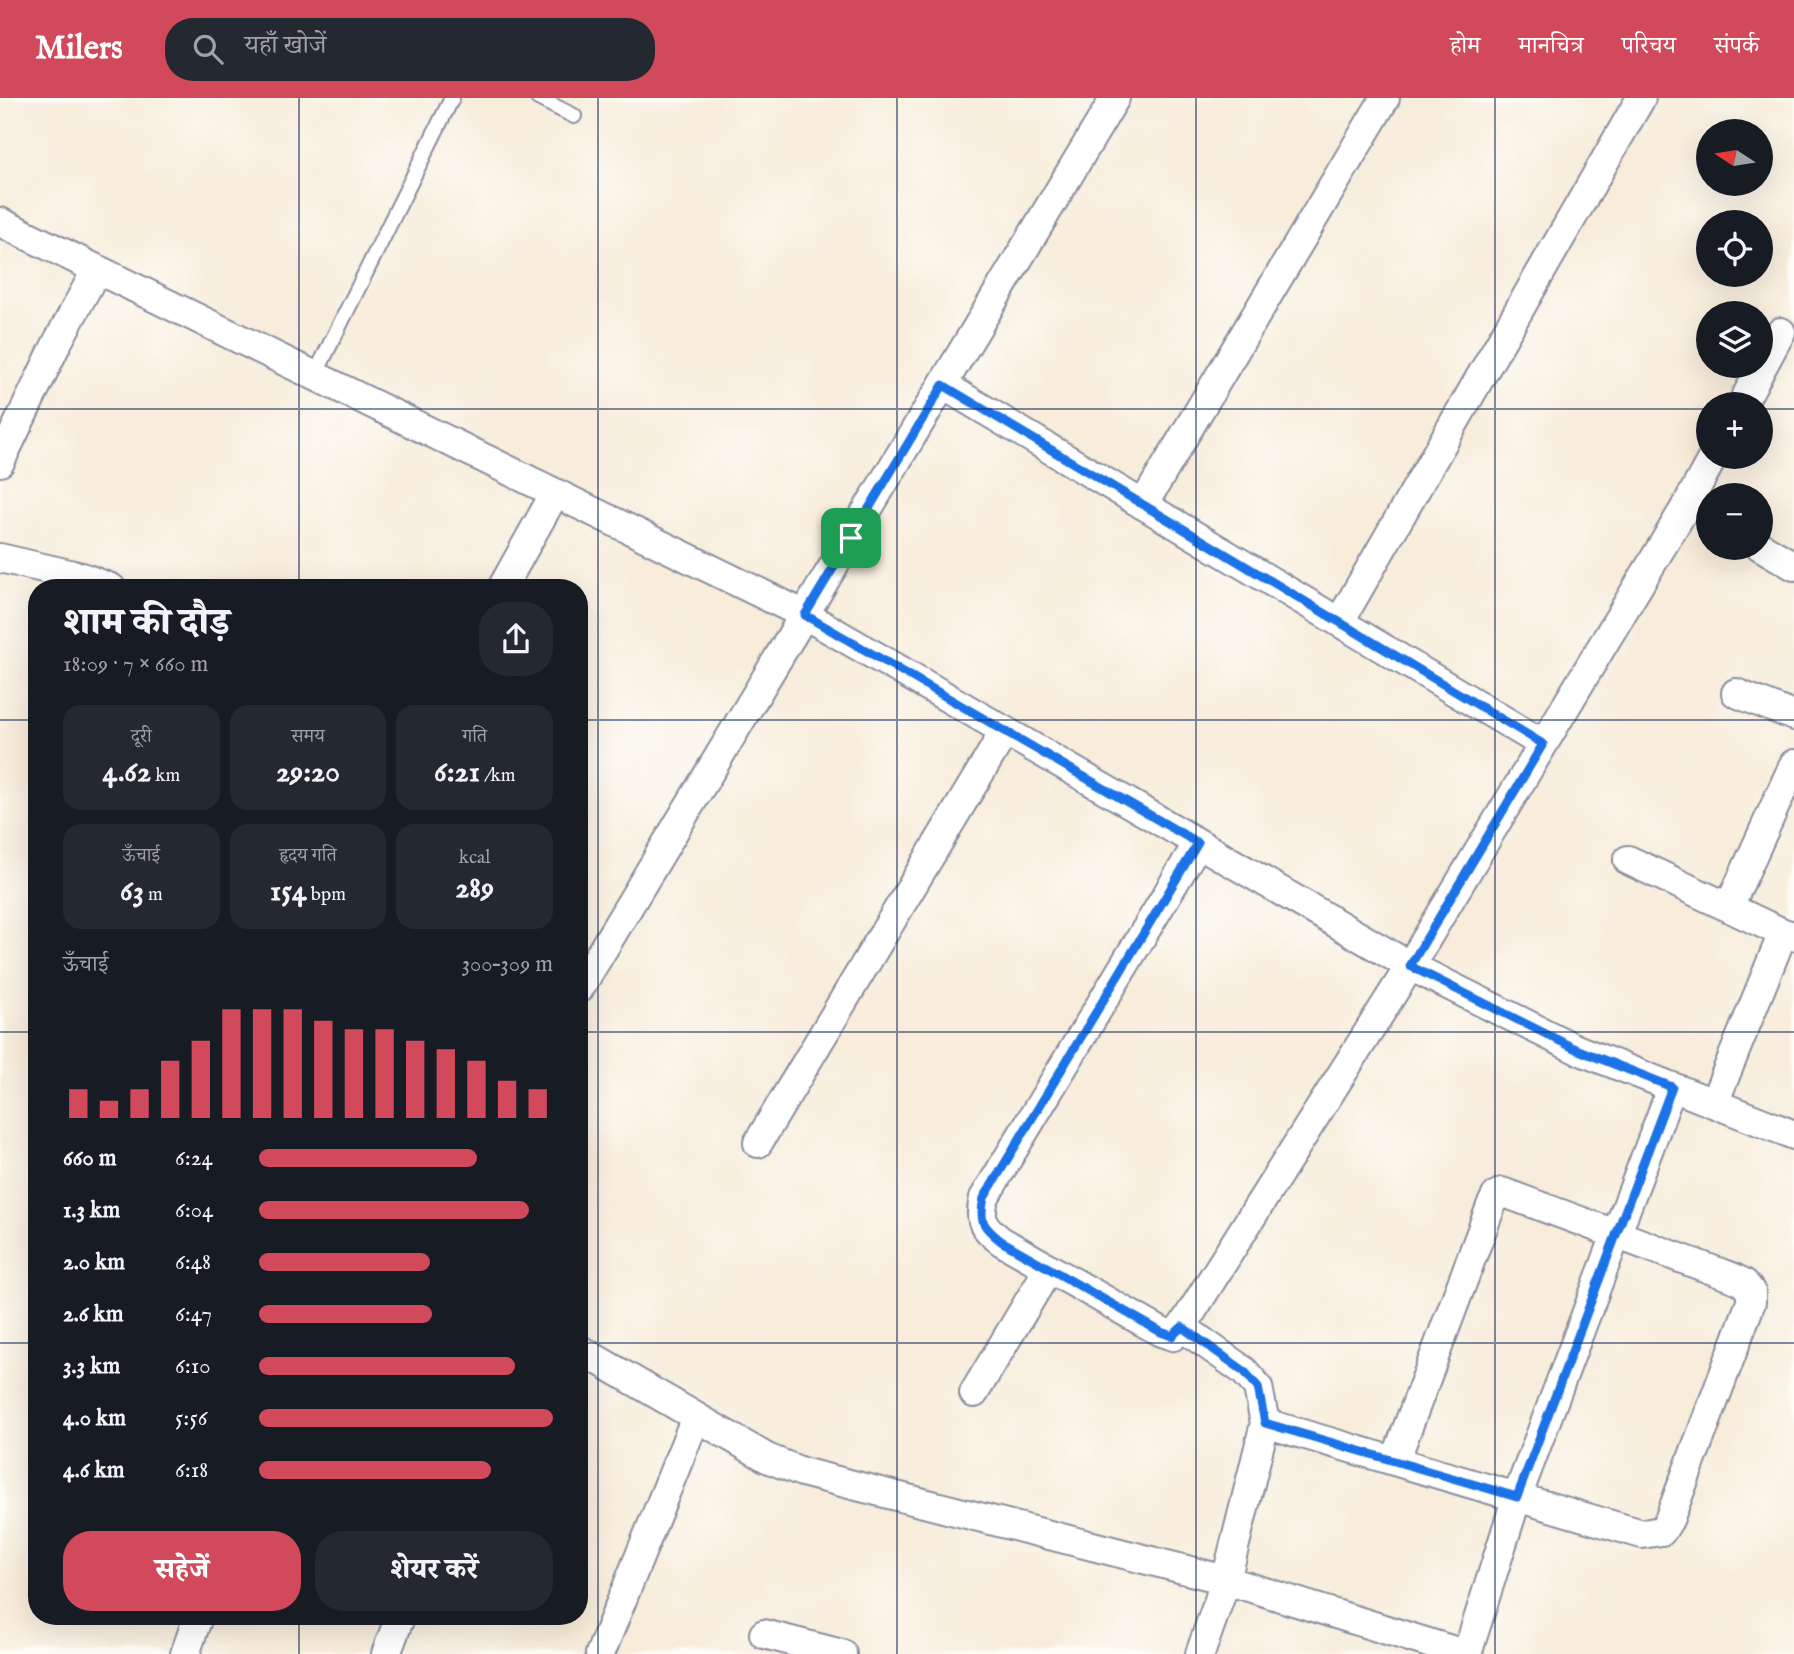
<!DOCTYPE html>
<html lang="hi">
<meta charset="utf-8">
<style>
body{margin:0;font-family:"IM FELL English","Noto Serif Devanagari",serif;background:#242831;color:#f1f3f6;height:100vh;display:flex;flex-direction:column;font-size:26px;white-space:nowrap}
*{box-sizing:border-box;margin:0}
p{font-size:23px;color:#9ea1a6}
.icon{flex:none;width:38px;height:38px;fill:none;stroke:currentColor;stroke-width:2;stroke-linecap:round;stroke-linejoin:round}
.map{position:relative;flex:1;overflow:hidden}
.sheet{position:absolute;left:28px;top:481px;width:560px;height:1046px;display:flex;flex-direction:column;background:#171b24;border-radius:28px;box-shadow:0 7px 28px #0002}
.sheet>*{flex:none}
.needle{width:46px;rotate:282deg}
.fabs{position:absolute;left:1696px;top:21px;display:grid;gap:14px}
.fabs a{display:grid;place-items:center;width:77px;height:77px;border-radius:50%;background:#171b24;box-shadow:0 7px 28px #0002;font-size:35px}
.pin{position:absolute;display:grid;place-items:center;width:60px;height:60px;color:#fff;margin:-30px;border-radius:14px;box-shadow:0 4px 10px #0006}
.round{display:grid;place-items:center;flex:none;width:74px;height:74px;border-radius:28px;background:#242831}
.summary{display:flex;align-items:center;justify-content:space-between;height:119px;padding:0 35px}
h1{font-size:38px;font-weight:800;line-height:52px}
.figures{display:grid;grid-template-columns:repeat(3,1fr);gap:10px;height:119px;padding:7px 35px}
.figures div{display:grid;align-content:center;border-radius:18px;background:#242831;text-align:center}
.figures b{font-size:30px;font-weight:800}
.figures small{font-size:19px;font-weight:400}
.figures p{font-size:19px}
.chart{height:196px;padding:14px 35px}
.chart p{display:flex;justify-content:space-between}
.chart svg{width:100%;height:126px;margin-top:7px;stroke:#d1495b;stroke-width:6}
.primary-button{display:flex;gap:14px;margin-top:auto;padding:14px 35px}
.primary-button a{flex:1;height:80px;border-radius:28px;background:#d1495b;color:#fff;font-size:28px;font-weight:800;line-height:80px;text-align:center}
.primary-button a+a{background:#242831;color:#f1f3f6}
ul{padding:0 35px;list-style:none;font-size:23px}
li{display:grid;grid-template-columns:112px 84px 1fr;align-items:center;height:52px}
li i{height:18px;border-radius:9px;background:#d1495b}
header{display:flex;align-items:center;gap:42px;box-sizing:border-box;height:98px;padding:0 35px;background:#d1495b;color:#fff}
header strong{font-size:33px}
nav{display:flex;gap:38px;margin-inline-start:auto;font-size:24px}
.search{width:490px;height:63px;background:#242831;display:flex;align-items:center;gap:18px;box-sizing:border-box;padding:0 24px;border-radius:28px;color:#9ea1a6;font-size:26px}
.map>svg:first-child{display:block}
</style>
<header>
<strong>Milers</strong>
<div class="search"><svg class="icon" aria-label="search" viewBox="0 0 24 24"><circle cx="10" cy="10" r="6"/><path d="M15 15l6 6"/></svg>यहाँ खोजें</div>
<nav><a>होम</a><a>मानचित्र</a><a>परिचय</a><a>संपर्क</a></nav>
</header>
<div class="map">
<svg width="1794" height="1556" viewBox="0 0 1794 1556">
<rect width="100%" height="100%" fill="#fdfcf7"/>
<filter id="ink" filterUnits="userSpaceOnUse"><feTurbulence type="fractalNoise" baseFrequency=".0143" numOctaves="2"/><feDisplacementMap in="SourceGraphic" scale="14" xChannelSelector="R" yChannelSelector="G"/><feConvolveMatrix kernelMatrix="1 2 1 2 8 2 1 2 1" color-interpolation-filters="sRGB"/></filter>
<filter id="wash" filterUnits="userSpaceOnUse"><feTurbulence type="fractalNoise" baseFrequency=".00686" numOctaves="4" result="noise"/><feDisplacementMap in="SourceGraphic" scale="28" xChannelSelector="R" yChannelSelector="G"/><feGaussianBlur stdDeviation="1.57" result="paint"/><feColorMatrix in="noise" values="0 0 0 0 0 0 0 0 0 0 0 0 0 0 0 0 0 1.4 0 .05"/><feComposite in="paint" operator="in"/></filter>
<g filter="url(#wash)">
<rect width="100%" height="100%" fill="#f8ecda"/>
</g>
<g filter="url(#ink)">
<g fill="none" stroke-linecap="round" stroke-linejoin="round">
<defs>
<path id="lane" d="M538,0L574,18
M315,277L452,0"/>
<path id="street" d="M0,124L805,517L1410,868L1576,951L1794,1037
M943,287L1543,646
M1742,306L1781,234
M0,364L57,245L97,171
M1143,407L1385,0
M1760,448L1794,468
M0,460L82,479L111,490
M502,490L555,395
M1340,523L1641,0
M1736,595L1794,618
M1198,745L984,1100C979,1123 982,1128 1001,1143L1161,1234L1173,1238L1182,1229L1410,868L1688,405L1713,359
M1628,762L1783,835L1794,838
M1729,809L1794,666
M579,891L1115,0
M1714,1005L1783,835
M758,1045L1005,633
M1182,1229L1244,1273L1258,1289L1265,1325
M579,1251L767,1360L802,1374L1226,1482L1464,1556
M974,1295L1049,1170
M764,1536L842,1556
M185,1556L198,1519
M386,1556L400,1519
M600,1556L696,1319
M1200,1556L1226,1482L1265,1325L1642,1436L1662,1433L1669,1422L1751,1204V1194L1744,1185L1734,1180L1502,1094L1496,1098L1491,1108L1395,1363
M1467,1556L1517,1399L1672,989"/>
</defs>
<use href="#lane" stroke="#8a8e9c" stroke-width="18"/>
<use href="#street" stroke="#8a8e9c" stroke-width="32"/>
<use href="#lane" stroke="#fff" stroke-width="14"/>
<use href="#street" stroke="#fff" stroke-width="28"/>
</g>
</g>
<g fill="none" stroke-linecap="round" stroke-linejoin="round" filter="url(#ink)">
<defs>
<path id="route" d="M943,287L1543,646L1410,868L1576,951L1672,989L1517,1399L1265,1325L1258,1289L1244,1273L1182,1229L1172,1238L1161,1234L1001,1143C982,1128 979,1123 984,1100L1198,745L805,517Z"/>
</defs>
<use href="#route" stroke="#fff" stroke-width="14"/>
<use href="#route" stroke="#1a73e8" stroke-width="9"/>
</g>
<path fill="none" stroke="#1b2f5e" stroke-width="2" stroke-opacity="0.55" d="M299,0V490M598,0V1556M897,0V1556M1196,0V1556M1495,0V1556M0,311H1708M1760,311H1794M0,622H37M579,622H1794M0,934H37M579,934H1794M0,1245H37M579,1245H1794M299,1519V1556"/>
</svg>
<div class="fabs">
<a><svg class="needle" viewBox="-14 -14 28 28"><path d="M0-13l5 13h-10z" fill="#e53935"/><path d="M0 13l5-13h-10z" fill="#9ea1a6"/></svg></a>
<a><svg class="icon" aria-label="locate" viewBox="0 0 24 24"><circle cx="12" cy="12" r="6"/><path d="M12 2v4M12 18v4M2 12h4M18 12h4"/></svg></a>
<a><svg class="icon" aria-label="layers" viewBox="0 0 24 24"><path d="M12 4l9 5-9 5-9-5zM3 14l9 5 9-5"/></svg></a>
<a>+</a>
<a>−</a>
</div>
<div class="pin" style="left:851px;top:440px;background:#1e9e55"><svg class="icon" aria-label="arrive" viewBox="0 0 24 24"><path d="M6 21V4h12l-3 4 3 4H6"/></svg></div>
<section class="sheet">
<div class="summary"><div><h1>शाम की दौड़</h1><p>18:09 · 7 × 660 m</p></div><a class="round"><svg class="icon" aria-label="share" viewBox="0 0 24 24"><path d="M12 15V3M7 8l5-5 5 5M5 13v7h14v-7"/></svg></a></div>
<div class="figures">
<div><p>दूरी</p><b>4.62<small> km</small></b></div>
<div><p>समय</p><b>29:20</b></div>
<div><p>गति</p><b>6:21<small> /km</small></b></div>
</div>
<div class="figures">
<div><p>ऊँचाई</p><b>63<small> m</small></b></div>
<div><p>हृदय गति</p><b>154<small> bpm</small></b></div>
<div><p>kcal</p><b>289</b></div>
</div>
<div class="chart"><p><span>ऊँचाई</span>300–309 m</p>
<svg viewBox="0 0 160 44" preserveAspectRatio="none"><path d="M5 44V34M15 44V38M25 44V34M35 44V24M45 44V17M55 44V6M65 44V6M75 44V6M85 44V10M95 44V13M105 44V13M115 44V17M125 44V20M135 44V24M145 44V31M155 44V34"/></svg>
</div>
<ul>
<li><b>660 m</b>6:24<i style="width:74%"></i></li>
<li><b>1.3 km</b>6:04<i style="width:92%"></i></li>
<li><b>2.0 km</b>6:48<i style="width:58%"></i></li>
<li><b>2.6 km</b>6:47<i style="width:59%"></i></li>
<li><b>3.3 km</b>6:10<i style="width:87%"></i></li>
<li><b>4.0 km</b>5:56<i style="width:100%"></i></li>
<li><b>4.6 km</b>6:18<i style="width:79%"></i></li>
</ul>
<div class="primary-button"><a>सहेजें</a><a>शेयर करें</a></div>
</section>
</div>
